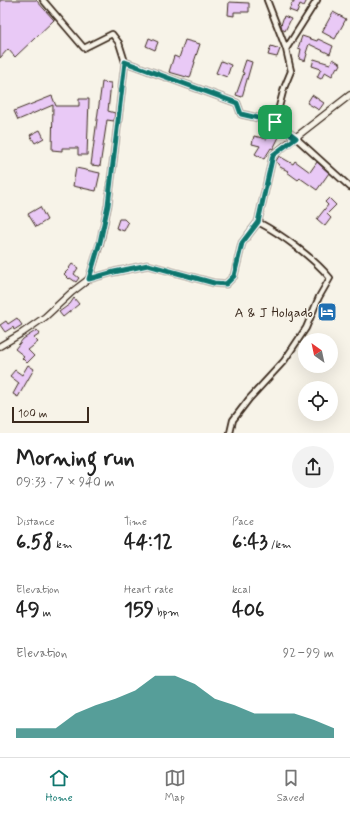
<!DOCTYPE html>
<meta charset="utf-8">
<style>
body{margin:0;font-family:Mynerve,sans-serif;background:#f2f2f2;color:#222;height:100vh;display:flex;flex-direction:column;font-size:15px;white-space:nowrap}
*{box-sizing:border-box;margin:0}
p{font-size:13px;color:#767676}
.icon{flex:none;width:22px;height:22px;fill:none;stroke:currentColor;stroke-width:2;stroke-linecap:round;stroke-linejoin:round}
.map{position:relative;height:433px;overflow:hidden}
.panel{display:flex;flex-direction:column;background:#fff;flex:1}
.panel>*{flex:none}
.needle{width:26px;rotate:327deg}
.tools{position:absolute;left:298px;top:333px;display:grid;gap:8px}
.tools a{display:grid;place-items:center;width:40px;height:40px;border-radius:50%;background:#fff;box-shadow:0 4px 16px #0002;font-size:20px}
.scale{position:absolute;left:12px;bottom:10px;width:77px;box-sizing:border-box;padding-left:4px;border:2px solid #3b2a1e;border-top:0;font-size:11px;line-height:14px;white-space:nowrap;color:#3b2a1e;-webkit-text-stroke:3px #f7f3e8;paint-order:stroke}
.pin{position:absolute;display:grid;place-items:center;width:34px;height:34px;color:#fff;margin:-17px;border-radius:8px;box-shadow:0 2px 6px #0006}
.round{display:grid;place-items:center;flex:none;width:42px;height:42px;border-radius:21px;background:#f2f2f2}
.overview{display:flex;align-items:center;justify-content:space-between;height:68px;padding:0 16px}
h1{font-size:22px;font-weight:700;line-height:30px}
.figures{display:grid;grid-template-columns:repeat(3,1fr);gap:6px;height:68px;padding:4px 16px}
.figures div{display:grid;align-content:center}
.figures b{font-size:20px;font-weight:700}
.figures small{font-size:11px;font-weight:400}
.figures p{font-size:11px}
.chart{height:112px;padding:8px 16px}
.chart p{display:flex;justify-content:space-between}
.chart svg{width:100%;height:72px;margin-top:4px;fill:#0f766e;opacity:.7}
.menu{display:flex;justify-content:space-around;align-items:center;height:56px;border-top:1px solid #e0e0e0;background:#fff;font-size:11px;color:#767676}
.menu a{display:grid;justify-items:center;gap:2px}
.menu .on{color:#0f766e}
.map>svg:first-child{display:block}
</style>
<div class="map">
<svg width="350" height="433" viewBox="0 0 350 433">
<rect width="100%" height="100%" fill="#f7f3e8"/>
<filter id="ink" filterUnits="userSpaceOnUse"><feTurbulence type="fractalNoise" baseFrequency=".025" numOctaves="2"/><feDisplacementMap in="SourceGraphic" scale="8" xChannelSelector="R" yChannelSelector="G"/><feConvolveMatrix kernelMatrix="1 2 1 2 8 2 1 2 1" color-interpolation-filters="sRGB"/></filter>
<g filter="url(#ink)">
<path fill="#e9c9f6" stroke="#3b2a1e" d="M0,0H36L54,20L15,57L8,49L0,58Z
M291,0H307L304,6L300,4L297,13L289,10L292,3H294V2Z
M229,2L249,3V12H234V16L228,15Z
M333,12L346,19L335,39L322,32Z
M284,16L291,19L285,31L282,29L281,25Z
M302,36L317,41L318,39L333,46L330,54L309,44L306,53L307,54L305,61L299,59L301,49L298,48Z
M149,38L158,42L155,50L146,46Z
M185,40L200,44L194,62H195L190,78L169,72L174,56L179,58Z
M271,46L280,49L277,57L268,55Z
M314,59L330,64L333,59L341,64L339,68L337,67L332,76L325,72L321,79L317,77L321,69L312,66Z
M246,60L252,62L242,97L236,95L244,73L242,72Z
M221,61L231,65L227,77L216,73Z
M102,82L111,83L108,111L115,113L114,121L107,120L100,166L91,165Z
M312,95L324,103L319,110L307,103Z
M52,96L56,106H79V99H89L87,155H78V148H62V151L52,150L53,105L18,120L14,111Z
M40,130L44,138L35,143L30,135Z
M270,133L279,137L273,149L271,148L264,159L255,154L260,146L252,144L254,136L267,139Z
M279,156L293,164L295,161L310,172L317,162L329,173L317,190L300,178L298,180L287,172L288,171L280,167L276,161Z
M76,168L100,173L96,191L73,186Z
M329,198L336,205L327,214L331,218L325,226L317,219L328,205L325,202Z
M40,207L47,220L36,227L28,214Z
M119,219H124L128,223L124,231L116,228Z
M72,264L78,268L74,274L79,278L76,282L70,278L69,279L64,274L70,268H69Z
M74,298L79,304L63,317L59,312L70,304Z
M324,305L333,309L329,319L320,315Z
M17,318L22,325L14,330L13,327L5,332L0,325L6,321L8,324Z
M37,330L40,334L34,338L38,342L28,350L34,356L27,363L22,358L24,356L15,349L23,339Z
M28,365L34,369L18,397L13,394L19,383L10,376L15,370L22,375Z"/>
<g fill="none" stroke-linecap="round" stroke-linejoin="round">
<defs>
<path id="minor" d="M43,0L84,48L112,34L119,43L125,62L237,103L241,114L275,122
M267,0L286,49
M317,0L286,49L291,71L284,88L275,122L296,138L350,187
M89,279L100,243L108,205L125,62
M230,433L233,420L249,399L284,361L306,328L319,297L330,278C314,258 281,234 258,222"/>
<path id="tertiary" d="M0,346L22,333L45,317L72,292L89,279L114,272L148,265L214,283L226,284L234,276L242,243L258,222L273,155L350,95"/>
</defs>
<use href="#minor" stroke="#3b2a1e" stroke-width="8"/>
<use href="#tertiary" stroke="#3b2a1e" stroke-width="8"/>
<use href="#minor" stroke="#f7f3e8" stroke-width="4.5"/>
<use href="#tertiary" stroke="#f7f3e8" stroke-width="5.5"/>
</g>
</g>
<g fill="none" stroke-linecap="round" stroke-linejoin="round" filter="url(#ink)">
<defs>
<path id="route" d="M125,62L237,103L241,114L275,122L296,138L273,155L258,222L242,243L234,276L226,284L214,283L148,265L114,272L89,279L100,242L108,205Z"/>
</defs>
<use href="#route" stroke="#fff" stroke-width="8"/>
<use href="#route" stroke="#0f766e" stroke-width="5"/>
</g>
<defs>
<symbol id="hotel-square" viewBox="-11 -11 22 22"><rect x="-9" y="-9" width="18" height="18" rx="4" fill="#1f6fb2" stroke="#f7f3e8"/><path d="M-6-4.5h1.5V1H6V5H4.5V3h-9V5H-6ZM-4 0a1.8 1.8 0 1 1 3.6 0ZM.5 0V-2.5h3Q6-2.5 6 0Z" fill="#fff"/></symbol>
</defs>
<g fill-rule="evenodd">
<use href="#hotel-square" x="316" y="301" width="22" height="22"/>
</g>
<g text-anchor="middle" stroke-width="3.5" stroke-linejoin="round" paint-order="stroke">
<g font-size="14" fill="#3b2a1e" stroke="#f7f3e8" text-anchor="end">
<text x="313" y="317">A &amp; J Holgado</text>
</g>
</g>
</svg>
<div class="tools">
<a><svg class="needle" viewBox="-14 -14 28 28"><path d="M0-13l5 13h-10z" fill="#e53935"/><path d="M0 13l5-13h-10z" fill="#767676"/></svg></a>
<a><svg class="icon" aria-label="locate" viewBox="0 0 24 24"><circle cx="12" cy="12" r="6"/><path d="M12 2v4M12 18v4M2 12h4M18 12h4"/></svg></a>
</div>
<div class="scale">100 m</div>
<div class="pin" style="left:275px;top:122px;background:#1e9e55"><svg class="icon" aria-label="arrive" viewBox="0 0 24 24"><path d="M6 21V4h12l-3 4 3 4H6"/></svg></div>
</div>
<section class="panel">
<div class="overview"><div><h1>Morning run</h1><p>09:33 · 7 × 940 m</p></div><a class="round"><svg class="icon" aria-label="share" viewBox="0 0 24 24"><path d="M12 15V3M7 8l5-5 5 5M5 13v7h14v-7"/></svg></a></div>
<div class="figures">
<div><p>Distance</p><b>6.58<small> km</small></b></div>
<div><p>Time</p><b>44:12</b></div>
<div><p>Pace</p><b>6:43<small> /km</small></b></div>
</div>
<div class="figures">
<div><p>Elevation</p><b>49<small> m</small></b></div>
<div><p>Heart rate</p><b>159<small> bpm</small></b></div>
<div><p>kcal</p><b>406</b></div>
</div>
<div class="chart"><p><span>Elevation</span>92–99 m</p>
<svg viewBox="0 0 160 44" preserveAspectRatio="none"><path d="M0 44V38L10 38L20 38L30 29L40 24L50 20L60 15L70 6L80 6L90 11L100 20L110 24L120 29L130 29L140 29L150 33L160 38V44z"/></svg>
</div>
</section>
<nav class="menu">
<a class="on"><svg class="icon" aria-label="home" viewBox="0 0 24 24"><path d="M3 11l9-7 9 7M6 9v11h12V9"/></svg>Home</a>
<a><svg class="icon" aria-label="map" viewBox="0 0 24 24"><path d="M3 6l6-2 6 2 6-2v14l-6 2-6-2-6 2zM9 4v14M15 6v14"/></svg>Map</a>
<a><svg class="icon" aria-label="saved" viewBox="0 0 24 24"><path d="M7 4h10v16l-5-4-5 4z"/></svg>Saved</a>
</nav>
